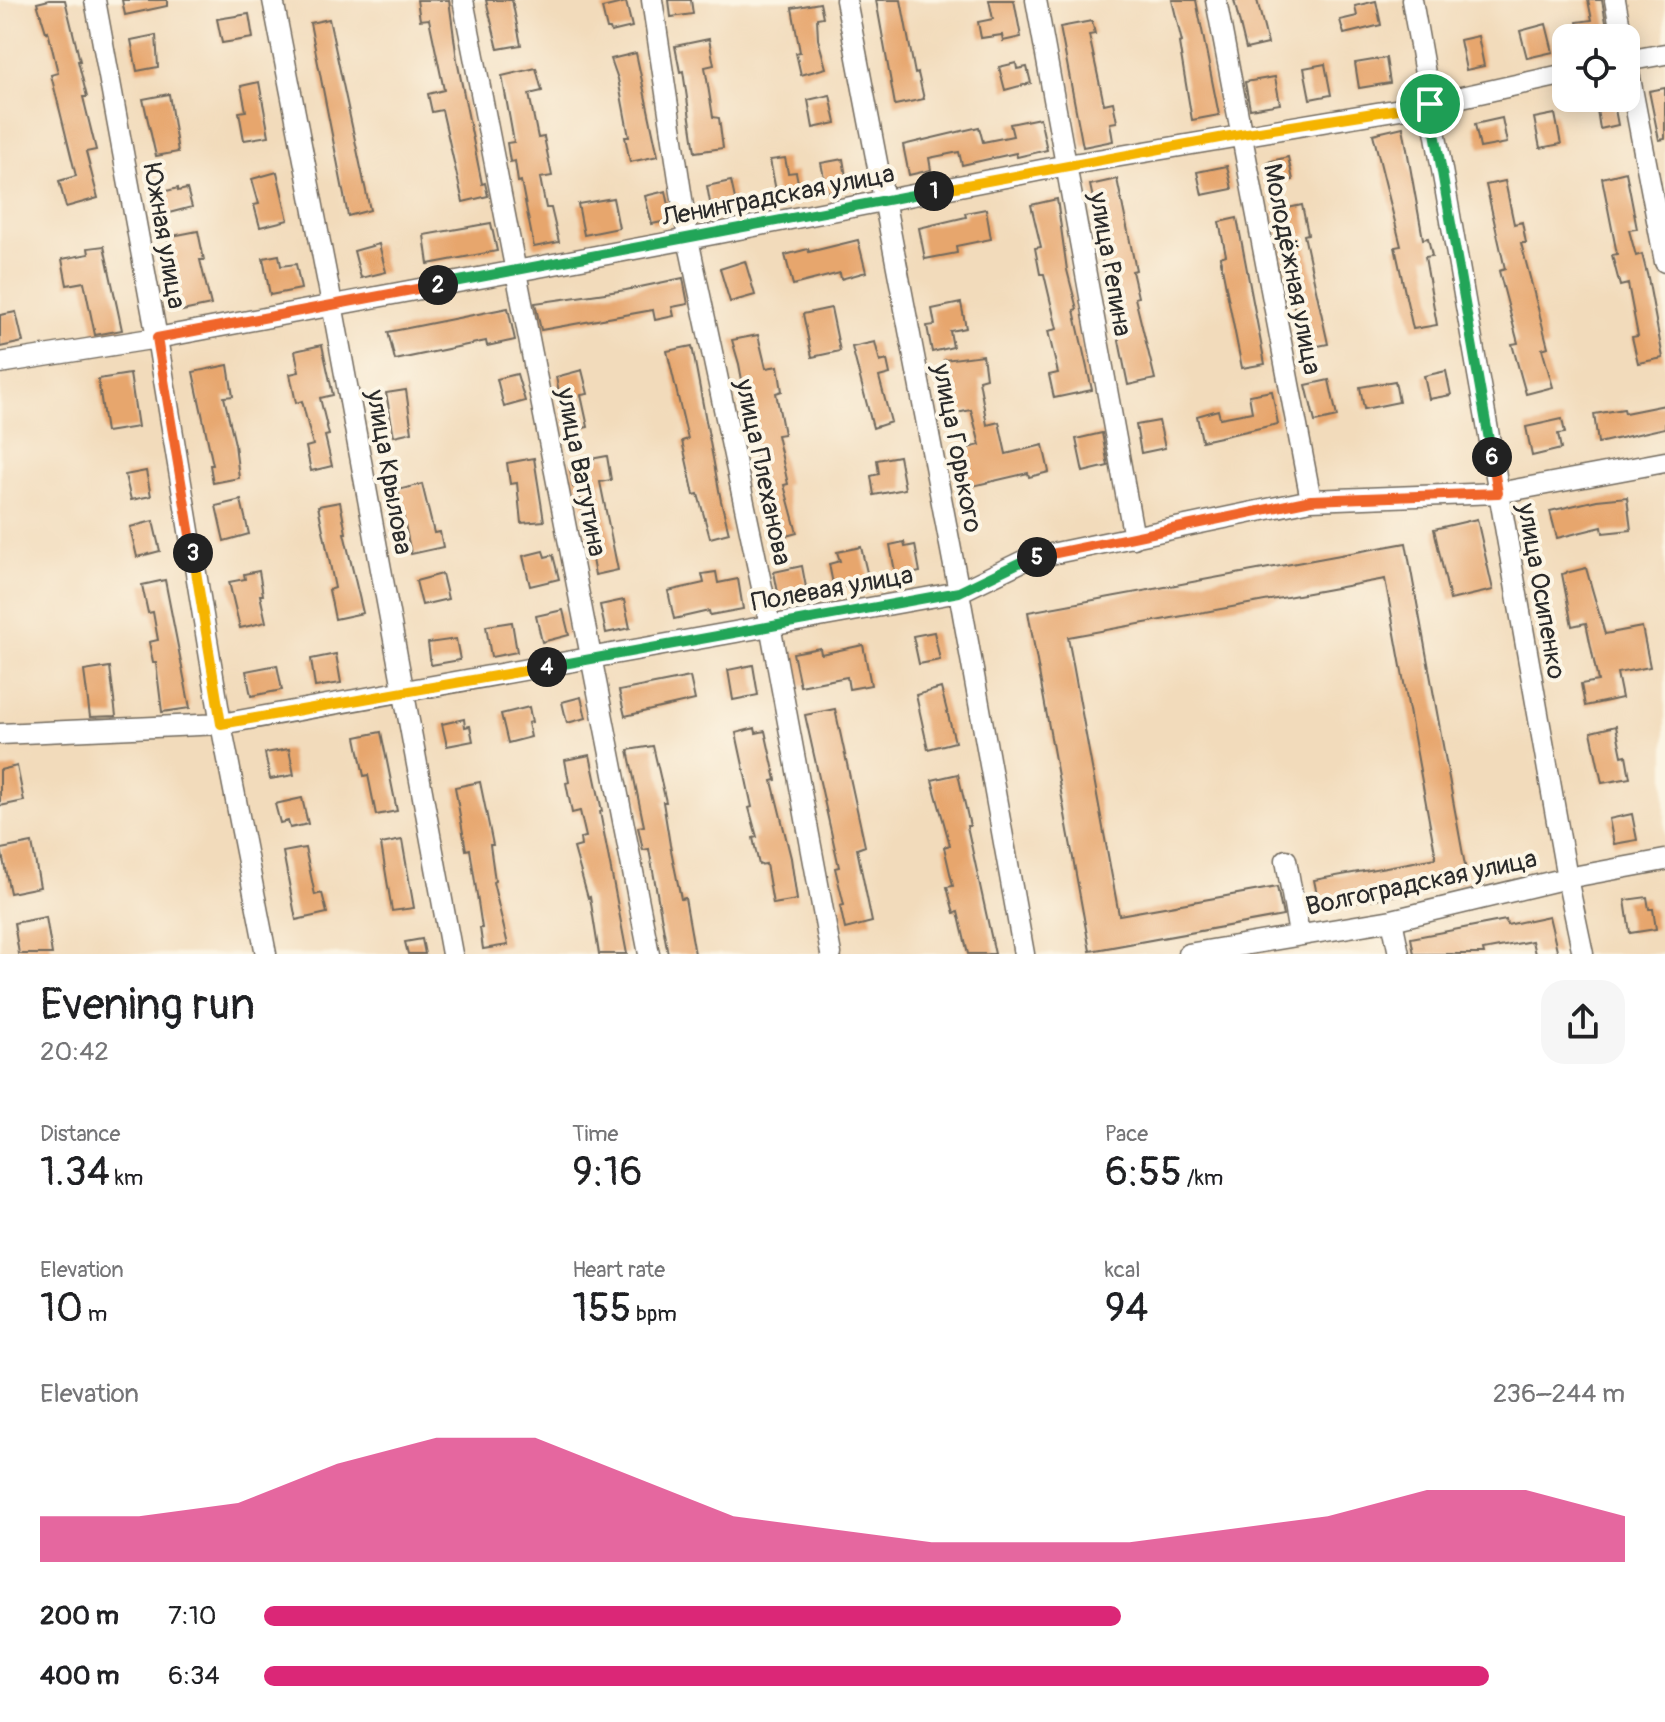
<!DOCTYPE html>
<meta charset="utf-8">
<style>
body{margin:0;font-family:Pangolin,sans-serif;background:#f6f6f6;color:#202124;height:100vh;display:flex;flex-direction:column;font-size:30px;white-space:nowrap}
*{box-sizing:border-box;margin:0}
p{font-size:26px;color:#757577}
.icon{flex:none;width:44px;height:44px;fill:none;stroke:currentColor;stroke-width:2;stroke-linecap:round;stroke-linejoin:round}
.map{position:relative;height:954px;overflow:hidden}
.panel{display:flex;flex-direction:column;background:#fff;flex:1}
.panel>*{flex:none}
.fabs{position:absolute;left:1552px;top:24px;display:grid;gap:16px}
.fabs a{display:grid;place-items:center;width:88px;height:88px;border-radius:16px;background:#fff;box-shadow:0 4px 20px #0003;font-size:40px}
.pin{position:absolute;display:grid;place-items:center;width:68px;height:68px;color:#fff;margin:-34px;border:4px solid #fff;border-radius:50%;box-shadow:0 2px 8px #0007}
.km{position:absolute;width:40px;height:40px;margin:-20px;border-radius:50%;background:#222;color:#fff;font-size:22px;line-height:40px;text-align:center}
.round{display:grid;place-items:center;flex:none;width:84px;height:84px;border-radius:24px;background:#f6f6f6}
.overview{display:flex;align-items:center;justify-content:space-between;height:136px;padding:0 40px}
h1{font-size:44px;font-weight:600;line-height:60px}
.stats{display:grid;grid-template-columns:repeat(3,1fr);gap:12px;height:136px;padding:8px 40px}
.stats div{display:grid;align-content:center}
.stats b{font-size:40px;font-weight:600}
.stats small{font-size:22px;font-weight:400}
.stats p{font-size:22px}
.chart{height:224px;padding:16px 40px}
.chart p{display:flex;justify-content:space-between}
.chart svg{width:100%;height:144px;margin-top:8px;fill:#db2777;opacity:.7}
ul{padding:0 40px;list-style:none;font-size:26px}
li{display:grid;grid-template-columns:128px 96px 1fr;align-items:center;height:60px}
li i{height:20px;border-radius:10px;background:#db2777}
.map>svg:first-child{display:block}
</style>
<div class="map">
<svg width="1665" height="954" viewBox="0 0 1665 954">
<rect width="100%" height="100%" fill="#fcf5e5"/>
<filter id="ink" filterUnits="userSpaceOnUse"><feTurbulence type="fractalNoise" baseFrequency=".0125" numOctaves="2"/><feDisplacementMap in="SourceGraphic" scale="16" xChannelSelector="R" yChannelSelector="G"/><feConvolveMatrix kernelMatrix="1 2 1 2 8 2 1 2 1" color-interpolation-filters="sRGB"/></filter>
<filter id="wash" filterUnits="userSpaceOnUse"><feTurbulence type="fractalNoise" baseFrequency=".006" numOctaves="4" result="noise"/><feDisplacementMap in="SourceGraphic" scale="32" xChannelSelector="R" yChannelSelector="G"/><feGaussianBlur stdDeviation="1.8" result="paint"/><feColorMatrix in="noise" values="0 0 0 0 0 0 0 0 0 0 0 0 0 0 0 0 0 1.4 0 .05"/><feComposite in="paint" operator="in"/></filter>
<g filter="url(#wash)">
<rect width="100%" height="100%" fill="#f2dbbb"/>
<g id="blocks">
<path fill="#e7a66d" d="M49,0H65L80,61H78L87,97H83L96,150L86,152L98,198L66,207L59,181L76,176L51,75L58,73L48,31L46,32L37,3Z
M122,0H167V6L125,15Z
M417,0H449L457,60L482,184L485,183L488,196L463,202L442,110L432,112L428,94L444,90L429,19L420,20Z
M486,0H512L521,45L498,49Z
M669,0H691L693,14L671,17Z
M876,0H901L915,74L918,73L924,99L895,105Z
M989,0H1014L1021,37L1003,41L1002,35L981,38L978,22L993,19Z
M1172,0H1196L1219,115L1192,120L1179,43L1182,42Z
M1234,0H1257L1268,44L1246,49Z
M1588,0H1602L1609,38H1580L1577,22L1592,20Z
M1376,1L1381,25L1344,34L1340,20L1357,16L1355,6Z
M626,2L632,27L611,32L610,29H607L602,8Z
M820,3L823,17L817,18L818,39L826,68L801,75L796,53L800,52L792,8Z
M249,14L253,38L222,43L217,19Z
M329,19L370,210L348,216L310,23Z
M1092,21L1095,34L1089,35L1104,104L1113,102L1117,122L1110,123L1113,141L1083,147L1060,27Z
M1546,24L1553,52L1527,58L1520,31Z
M156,35L158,67L137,71L131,40Z
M1478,36L1484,66L1466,70L1460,40Z
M709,39L714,65L705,67L713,117L719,118L723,148L695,152L683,71L680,72L675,46Z
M636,53L658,156L630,162L625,137H629L618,79L611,59Z
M1386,58L1390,83L1359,88L1355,63Z
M1016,63L1017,69L1027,67L1031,83L1005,90L999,67Z
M1325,64L1331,95L1310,99L1304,68Z
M536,68L542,91L529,94L538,138L544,137L552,176L540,178L546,208H551L559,242L534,247L521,181L518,182L515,161L510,162L507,143L514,142L502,76Z
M1275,77L1280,104L1250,109L1245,82Z
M259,82L269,136L244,140L239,112L246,111L241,86Z
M1665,88V139L1659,140L1649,91Z
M169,94L178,152L156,156L143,99Z
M830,95L836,123L813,128L808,100Z
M1613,99L1618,125L1600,129L1596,103Z
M1555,114L1561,144L1540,148L1534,118Z
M1040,118L1047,150L1017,157L1016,153L962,165L959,152L929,158L931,170L909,175L903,145L979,127L983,142L1013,136L1010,124Z
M1502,118L1507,143L1480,148L1475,124Z
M1403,127L1423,239L1428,238L1432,256L1425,257L1437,325L1413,329L1395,247L1401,246L1373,134Z
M1288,157L1293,180L1272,185L1267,162Z
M785,158L788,173L796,172L801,197L778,201L770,160Z
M843,159L848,188L827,192L821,163Z
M1227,166L1232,189L1202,195L1197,172Z
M277,172L288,220L260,227L254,205L259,204L252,179Z
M1626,172L1637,229L1629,230L1636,256L1642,254L1648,278L1663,358L1638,363L1632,337L1638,336L1628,284L1620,286L1612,255L1617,254L1602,178Z
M1117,179L1136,270L1132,271L1138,297L1135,298L1155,379L1128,385L1116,326H1118L1100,250L1104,249L1090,185Z
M731,181L737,208L712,213L707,186Z
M1505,181L1514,224L1522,222L1526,243H1521L1548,347L1542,349L1553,387L1526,394L1512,344L1518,343L1499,271L1505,269L1486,185Z
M178,188V191L187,189L192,207L165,214L159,193Z
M666,191L672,220L652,224L645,196Z
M613,198L619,228L584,235L578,204Z
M1057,199L1067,270L1077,309L1074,310L1092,390L1054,398L1049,375L1058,373L1048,331L1057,329L1044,274H1040L1035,248L1041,247L1031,205Z
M1302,205L1308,234L1304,235L1328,344L1303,349L1274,211Z
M986,209L991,239L956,246L957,253L925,259L919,228L966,217L965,213Z
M1237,218L1265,364L1242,368L1220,257L1226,255L1219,222Z
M491,223L497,251L428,264L424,235Z
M198,231L204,260H200L211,305L182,311L167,237Z
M858,240L866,272L841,279L840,273L793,285L785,255L808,249L809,252Z
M379,244L386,272L361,278L354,251Z
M104,246L122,330L95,335L84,282L67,285L62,259L89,254L88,248Z
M279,255L281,266L296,264L301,289L270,295L263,258Z
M745,261L755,295L730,302L720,269Z
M683,278L688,304L672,307L674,316L655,320L653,310L541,330L535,303L626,290Z
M961,303L966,328L950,331L953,347L932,352L927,326L935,325L932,309Z
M508,308L515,340L487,346L486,341L395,360L388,332Z
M831,308L840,351L812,357L803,314Z
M16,312L23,342L0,347V315Z
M758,335L766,368L778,366L782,391L776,393L784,434L777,435L788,484L784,485L797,533L775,539L764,498L739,364L732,340Z
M875,342L880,362L887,360L890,374L879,377L891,422L873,428L852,347Z
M322,345L333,395L320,398L329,435L325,436L332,466L311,471L306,447L313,445L302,401L296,403L290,374L299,372L295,351Z
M692,346L721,501L729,533L710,538L698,494L694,495L682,441L688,439L667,351Z
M983,355L986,378L979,380L987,425L999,422L1006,454L1043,445L1049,472L1029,477L1028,473L968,487L959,450L980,445L971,410L952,414L944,360Z
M228,365L233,396L224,397L235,444L239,478L213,483L210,465H213L193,372Z
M582,370L588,394L581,395L588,427L567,432L556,377Z
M1446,371L1451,395L1429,399L1424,376Z
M130,374L138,427L106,432L98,379Z
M517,374L525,401L504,407L497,379Z
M1329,380L1337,417L1315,422L1306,385Z
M1395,381L1399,402L1364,409L1360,387Z
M406,390L412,432L394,436L386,393Z
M1272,391L1278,424L1202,441L1197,416L1218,410L1220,418L1252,412L1249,395Z
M1665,405V428L1598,443L1594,414L1624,409L1625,413Z
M1562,419L1565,433L1558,434L1561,449L1532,456L1526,427Z
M1159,421L1165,448L1141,453L1136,425Z
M1102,433L1108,466L1083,472L1076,439Z
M607,456L611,480L600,482L618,570L595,575L578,486L573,487L569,463Z
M899,456L905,489L874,495L871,476L879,474L877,460Z
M534,458L544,521L521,523L517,483L510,484L507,463Z
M146,471L151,496L131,500L125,475Z
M422,484L434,533L440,532L443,547L411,554L398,490Z
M1627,497L1631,530L1603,533L1602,527L1557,538L1550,511L1597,500Z
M241,500L249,534L224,541L216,506Z
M340,502L346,533H344L363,613L335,619L329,590L335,588L318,506Z
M1477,519L1493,590L1450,600L1434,529Z
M153,521L160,551L137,557L130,527Z
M904,542L905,547L915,545L920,572L896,577L890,545Z
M1406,543L1468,882L1320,909L1314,880L1436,858L1385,579L1068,637L1119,915L1277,887L1283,916L1090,951L1028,612Z
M861,547L869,581L834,589L829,564L840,561L837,552Z
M543,551L545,557L553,555L559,579L530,586L523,556Z
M802,566L808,598L780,603L774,572Z
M1586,568L1605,634L1642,627L1650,667L1617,673L1622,698L1585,706L1581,684L1598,681L1586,623L1572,626L1562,574Z
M259,571L263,595H260L266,622L240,628L229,582L245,579L244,574Z
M716,572L718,583L738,579L743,609L710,615L709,611L674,619L668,591L704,583L702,574Z
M442,574L448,599L422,605L416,581Z
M165,580L190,708L162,712L156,663H153L149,642L158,640L153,612L148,613L142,585Z
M624,600L630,628L606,633L600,605Z
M563,610L569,635L542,642L536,616Z
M512,622L517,652L491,657L486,626Z
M934,632L940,660L919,664L913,636Z
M456,639L460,660L431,665L428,643Z
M863,645L871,685L849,689L847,677L800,686L793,653L820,648L821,654Z
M336,654L341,683L315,687L311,659Z
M277,665L282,690L251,696L246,671Z
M753,665L758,695L733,700L728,670Z
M110,667L116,716L90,717L84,671Z
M690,677L695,700L625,716L619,691Z
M941,688L955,742L928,749L916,695Z
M581,697L586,718L567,723L562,702Z
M529,707L532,722L528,723L531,737L508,743L501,714Z
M835,709L865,846L857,849L872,922L845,929L840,906L844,905L835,868L839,867L805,715Z
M464,719L465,727L470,726L473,741L447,746L442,724Z
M1616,726L1622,756L1626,755L1630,778L1602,783L1591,732Z
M755,728L756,733L765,731L776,780L772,781L791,858L797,900L773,904L766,864L759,865L753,838L757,837L749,808L752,807L736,733Z
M381,732L397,811L376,815L368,775L364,776L356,737Z
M653,746L666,802H663L670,845L681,899L685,898L695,954H668L649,849L643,850L638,827L644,826L628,750Z
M289,749L294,775L270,779L265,753Z
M590,755L602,811L600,812L627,954H599L590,897L588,898L574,848L581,846L580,838L586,837L580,811L572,813L566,783L569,782L565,760Z
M17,766L24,801L0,806V770Z
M958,774L970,826H967L995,954H968L958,912L954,913L947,887L953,886L944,847L950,845L932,780Z
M480,782L493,845H490L495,881L493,882L508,945L483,949L480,928H482L470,849L466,850L455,787Z
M302,798L308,824L290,828L288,821L280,823L275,804Z
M1632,814L1637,840L1614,844L1609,819Z
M402,840L414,908L392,911L381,844Z
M32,843L40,887L10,893L1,849Z
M305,848L315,895L322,893L327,913L296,920L283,852Z
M1647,897L1649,909H1653L1656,929L1630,933L1625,900Z
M1549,916L1558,954H1535L1532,941L1483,950L1484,954H1414L1411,938L1506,920L1507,925Z
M46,917L52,954H19L14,923Z
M422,939L425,954H408L405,942Z"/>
</g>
</g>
<g filter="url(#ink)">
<use href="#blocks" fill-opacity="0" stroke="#71695d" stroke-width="2"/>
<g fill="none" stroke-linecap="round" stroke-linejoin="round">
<defs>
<path id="minor" d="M95,0L157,338L221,724L266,954
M273,0L332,304L452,954
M463,0L649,954
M652,0L688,239L770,625L831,954
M846,0L959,592L1024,954
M1036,0L1134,538
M1216,0L1311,500
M1412,0L1567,878L1583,954
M1615,0L1622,38
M1626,57L1665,262
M1626,61L1665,54
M0,363L157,338L688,239L1067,165L1430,104L1566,74
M0,734L221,724L959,592L1027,559L1311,500L1498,493L1665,462
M1286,860L1299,934
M1392,920L1399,954
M1188,954L1392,920L1567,878L1665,860"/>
</defs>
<use href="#minor" stroke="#71695d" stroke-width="23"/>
<use href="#minor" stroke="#fff" stroke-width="20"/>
</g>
</g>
<g fill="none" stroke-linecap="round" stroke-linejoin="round" filter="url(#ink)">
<defs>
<path id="split-1" d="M934,191L1241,134L1430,104"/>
<path id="split-2" d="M438,285L934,191"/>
<path id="split-3" d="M193,553L157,338L438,285"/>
<path id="split-4" d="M193,553L221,724L547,667"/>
<path id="split-5" d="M547,667L959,592L1027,559L1037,557"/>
<path id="split-6" d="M1037,557L1311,500L1498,493L1492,457"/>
<path id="split-7" d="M1430,104L1492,457"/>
</defs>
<use href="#split-1" stroke="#fff" stroke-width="16"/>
<use href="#split-2" stroke="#fff" stroke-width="16"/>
<use href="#split-3" stroke="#fff" stroke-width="16"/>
<use href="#split-4" stroke="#fff" stroke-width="16"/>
<use href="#split-5" stroke="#fff" stroke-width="16"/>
<use href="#split-6" stroke="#fff" stroke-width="16"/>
<use href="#split-7" stroke="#fff" stroke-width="16"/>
<use href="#split-1" stroke="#f5b400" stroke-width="10"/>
<use href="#split-2" stroke="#22a559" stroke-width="10"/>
<use href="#split-3" stroke="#f0652b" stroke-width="10"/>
<use href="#split-4" stroke="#f5b400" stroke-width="10"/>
<use href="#split-5" stroke="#22a559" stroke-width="10"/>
<use href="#split-6" stroke="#f0652b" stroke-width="10"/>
<use href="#split-7" stroke="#22a559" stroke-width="10"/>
</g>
<g text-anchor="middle" stroke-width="8" stroke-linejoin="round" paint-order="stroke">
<g font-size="26" fill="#2b2b2b" stroke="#fcf5e5">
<text transform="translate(778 195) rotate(-11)" y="9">Ленинградская улица</text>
<text transform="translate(165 236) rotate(80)" y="9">Южная улица</text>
<text transform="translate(1111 264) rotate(80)" y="9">улица Репина</text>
<text transform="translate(1293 269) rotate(79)" y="9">Молодёжная улица</text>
<text transform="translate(958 448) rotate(79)" y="9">улица Горького</text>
<text transform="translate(390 472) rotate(80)" y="9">улица Крылова</text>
<text transform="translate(582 472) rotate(79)" y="9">улица Ватутина</text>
<text transform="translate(764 472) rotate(78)" y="9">улица Плеханова</text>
<text transform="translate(832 588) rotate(-10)" y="9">Полевая улица</text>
<text transform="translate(1542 591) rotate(80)" y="9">улица Осипенко</text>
<text transform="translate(1421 882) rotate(-12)" y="9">Волгоградская улица</text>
</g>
</g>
</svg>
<div class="fabs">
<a><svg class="icon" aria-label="locate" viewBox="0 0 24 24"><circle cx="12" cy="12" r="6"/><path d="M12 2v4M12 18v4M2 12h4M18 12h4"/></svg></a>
</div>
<div class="pin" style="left:1430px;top:104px;background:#1e9e55"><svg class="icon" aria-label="arrive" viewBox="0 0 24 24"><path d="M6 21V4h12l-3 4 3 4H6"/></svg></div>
<b class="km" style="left:934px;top:191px">1</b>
<b class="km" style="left:438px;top:285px">2</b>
<b class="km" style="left:193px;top:553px">3</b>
<b class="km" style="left:547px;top:667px">4</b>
<b class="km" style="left:1037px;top:557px">5</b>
<b class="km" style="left:1492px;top:457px">6</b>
</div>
<section class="panel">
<div class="overview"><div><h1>Evening run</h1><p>20:42</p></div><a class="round"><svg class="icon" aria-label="share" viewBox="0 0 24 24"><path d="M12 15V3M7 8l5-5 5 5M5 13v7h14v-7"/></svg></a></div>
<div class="stats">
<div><p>Distance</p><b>1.34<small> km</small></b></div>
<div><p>Time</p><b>9:16</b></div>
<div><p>Pace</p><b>6:55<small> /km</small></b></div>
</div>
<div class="stats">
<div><p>Elevation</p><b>10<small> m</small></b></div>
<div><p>Heart rate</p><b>155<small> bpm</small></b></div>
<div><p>kcal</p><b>94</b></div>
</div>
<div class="chart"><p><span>Elevation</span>236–244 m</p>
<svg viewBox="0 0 160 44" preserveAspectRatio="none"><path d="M0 44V30L10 30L20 26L30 14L40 6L50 6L60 18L70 30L80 34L90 38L100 38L110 38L120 34L130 30L140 22L150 22L160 30V44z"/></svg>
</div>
<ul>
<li><b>200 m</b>7:10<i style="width:63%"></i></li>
<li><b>400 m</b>6:34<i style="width:90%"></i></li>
</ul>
</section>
